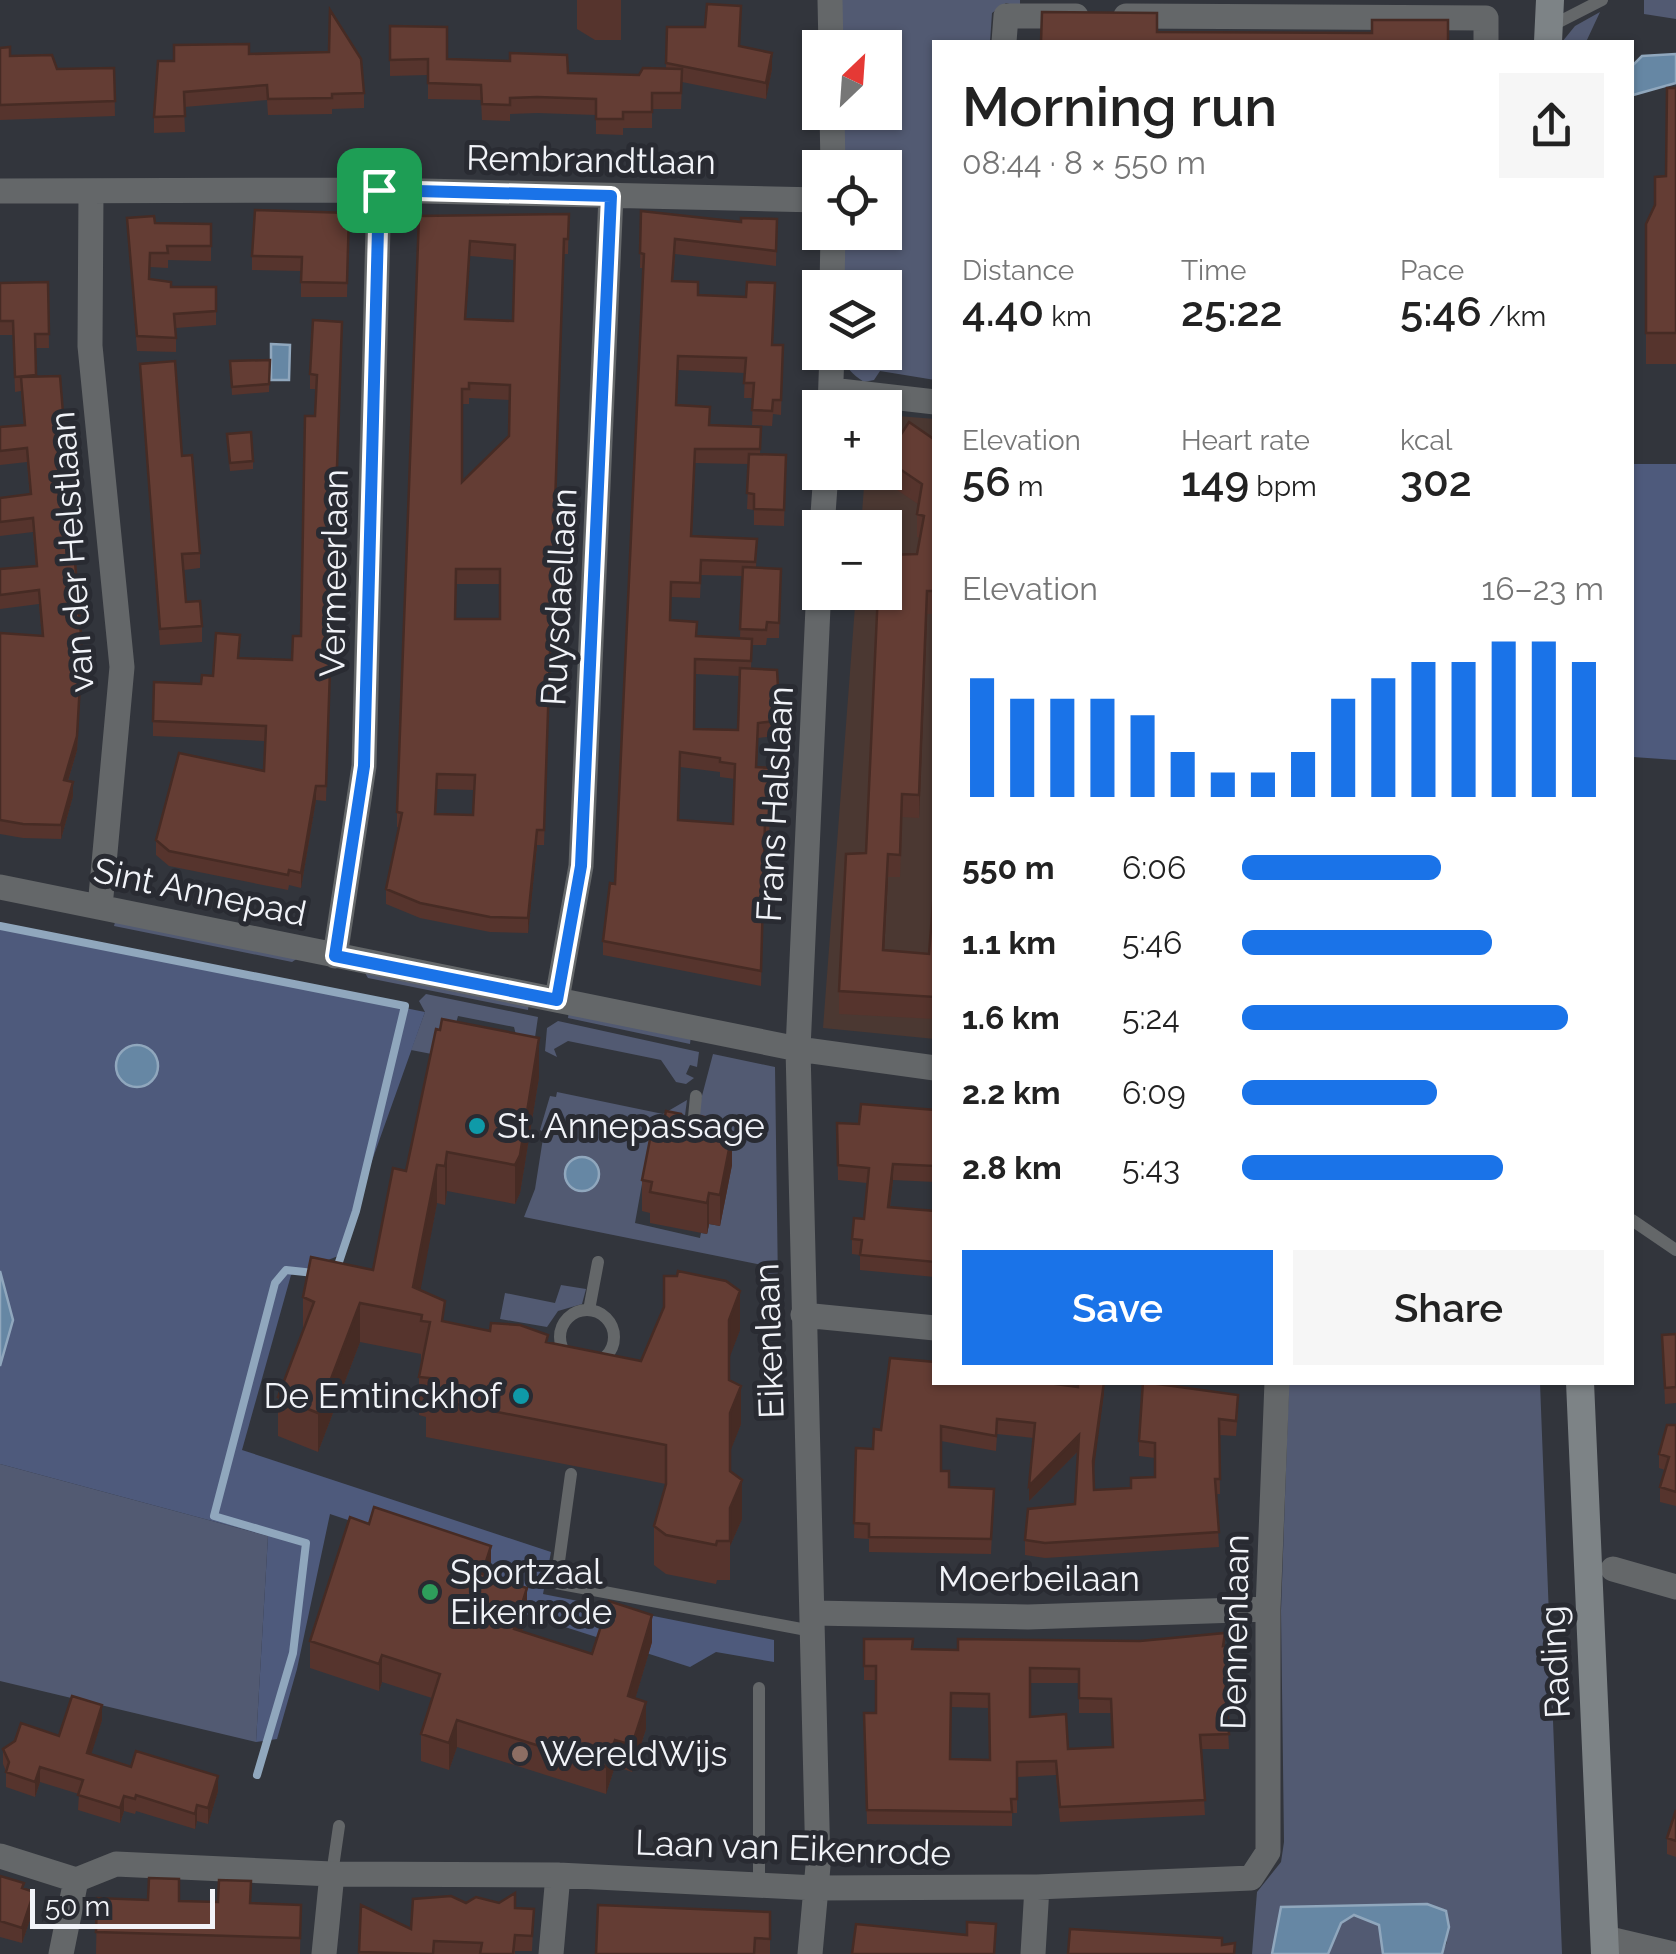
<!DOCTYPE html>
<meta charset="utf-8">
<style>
body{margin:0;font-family:Raleway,sans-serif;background:#f6f6f6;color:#222;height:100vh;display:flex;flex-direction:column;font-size:38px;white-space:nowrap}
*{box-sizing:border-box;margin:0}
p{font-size:32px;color:#767676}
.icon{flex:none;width:55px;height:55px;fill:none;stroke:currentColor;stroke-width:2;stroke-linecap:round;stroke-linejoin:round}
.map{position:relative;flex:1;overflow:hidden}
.panel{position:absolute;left:932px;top:40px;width:702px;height:1345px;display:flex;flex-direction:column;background:#fff;border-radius:0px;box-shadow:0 2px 8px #0004}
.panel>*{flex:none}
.needle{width:65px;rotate:25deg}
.buttons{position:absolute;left:802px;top:30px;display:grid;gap:20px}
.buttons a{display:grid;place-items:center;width:100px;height:100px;border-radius:0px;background:#fff;box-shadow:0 2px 8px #0004;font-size:50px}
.scale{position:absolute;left:30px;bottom:25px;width:185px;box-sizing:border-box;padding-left:10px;border:5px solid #f1f3f8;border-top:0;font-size:28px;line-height:35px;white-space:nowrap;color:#f1f3f8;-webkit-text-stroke:8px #292b32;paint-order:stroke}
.pin{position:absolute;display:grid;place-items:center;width:85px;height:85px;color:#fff;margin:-42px;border-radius:20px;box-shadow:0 5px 15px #0006}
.round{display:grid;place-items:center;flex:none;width:105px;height:105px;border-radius:0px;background:#f6f6f6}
.head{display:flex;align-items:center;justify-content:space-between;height:170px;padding:0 30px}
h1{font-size:55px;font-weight:600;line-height:75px}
.stats{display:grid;grid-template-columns:repeat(3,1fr);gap:15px;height:170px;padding:10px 30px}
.stats div{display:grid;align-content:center}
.stats b{font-size:42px;font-weight:600}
.stats small{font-size:28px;font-weight:400}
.stats p{font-size:28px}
.chart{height:280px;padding:20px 30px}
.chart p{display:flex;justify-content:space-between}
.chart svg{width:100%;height:180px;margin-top:10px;stroke:#1a73e8;stroke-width:6}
.cta{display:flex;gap:20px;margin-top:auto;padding:20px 30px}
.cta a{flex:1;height:115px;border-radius:0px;background:#1a73e8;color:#fff;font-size:40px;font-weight:600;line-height:115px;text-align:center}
.cta a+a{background:#f6f6f6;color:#222}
ul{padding:0 30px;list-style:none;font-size:32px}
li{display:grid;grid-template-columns:160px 120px 1fr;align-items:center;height:75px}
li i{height:25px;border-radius:12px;background:#1a73e8}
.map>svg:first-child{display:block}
</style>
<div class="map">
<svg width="1676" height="1954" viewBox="0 0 1676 1954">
<rect width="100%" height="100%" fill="#32353c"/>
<path fill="#4b3832" d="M885,415L935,419V1039L823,1028L856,593L885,592V528L861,527L865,473L885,472Z"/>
<path fill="#525a72" d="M842,0H1020V7L1006,3L992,13L990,42H935V380L880,371L874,380L864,382C852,374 845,368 844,353L885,352V288L844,287L843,233L885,232V168L842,167V113L885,112V48H841Z
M1644,0H1676V19L1644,14Z
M1600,12L1586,42H1562L1575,26Z
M116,918L301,956L292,962L114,926Z
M362,968L529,1002L528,1010L368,978Z
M426,994L538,1017L533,1051L518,1043L514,1027L458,1016L448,1052L442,1056L411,1050L425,1012L419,1001Z
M569,1010L691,1035L690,1044L568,1018Z
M558,1021L699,1052L697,1067L690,1065L686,1074L694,1078L686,1084L676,1082L661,1060L568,1041L554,1049L557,1057L545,1051L547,1028Z
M713,1054L775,1067L778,1285L759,1281L762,1265L524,1217L535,1189L544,1132L540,1130L550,1096L556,1097L557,1092L663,1114L687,1100L684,1123L650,1139L635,1223L700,1238L701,1233L707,1234L709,1224L720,1226L698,1111Z
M561,1285L586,1289L582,1304L558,1311L547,1327L500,1319L505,1293L555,1303Z
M1289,1383H1540L1562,1954H1442L1447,1942L1427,1904L1282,1907L1272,1954H1252L1257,1892L1281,1862L1284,1842L1281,1611Z
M0,1464L268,1536L256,1742L0,1681Z
M1354,1915L1379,1925L1383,1954H1328L1341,1922Z"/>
<path fill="#4e5a7c" d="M1632,464H1676V760L1633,757Z
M0,927L425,1012L338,1256L291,1275L242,1450L551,1552L543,1594L774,1640V1662L716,1652L690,1667L490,1603L501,1571L330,1514L297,1669L277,1739L256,1742L268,1536L0,1464V1366L13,1320L0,1271Z"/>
<path fill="#6687a4" stroke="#90a7bd" stroke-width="2.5" d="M1676,54V83L1633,95V65L1642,56Z
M271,344L290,345L289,380H271Z
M116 1066a21 21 0 1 1 42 0a21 21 0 1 1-42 0Z
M565 1174a17 17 0 1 1 34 0a17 17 0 1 1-34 0Z
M0,1271L13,1320L0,1366Z
M1427,1904L1446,1911L1449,1927L1442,1954H1383L1379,1925L1354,1915L1341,1923L1328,1954H1272L1281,1907Z"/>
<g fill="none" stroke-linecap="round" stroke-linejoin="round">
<path stroke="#90a7bd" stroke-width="8" d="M0,926L405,1006L356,1211L336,1271
M257,1775L293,1653L306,1543L214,1516L275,1283L286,1270L314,1273"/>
<path stroke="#646769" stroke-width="12" d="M1551,26L1602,0
M692,1138L696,1096
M1632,1220L1676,1250
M560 1337a27 27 0 1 1 54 0a27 27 0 1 1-54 0Z
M589,1310L598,1262
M571,1474L556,1583L812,1631
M759,1688V1885
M332,1874L339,1826"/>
<path stroke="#646769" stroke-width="25" d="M830,0L831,48
M1126,16L1486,18V42
M1004,42L1006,16H1076
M832,112L833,168
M0,191L379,190L820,200
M91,191L90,346L122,667L100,907
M832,288L833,232
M831,390L935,402
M830,408L832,352
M822,528L826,472
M0,887L798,1049L935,1068
M335,956L364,766L379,190
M557,999L581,866L611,196
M803,1315L935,1328
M1613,1569L1676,1587
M812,1613L1028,1617L1268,1609
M0,1856L76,1880L116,1864L332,1874L558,1875L816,1888L1037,1887L1251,1878L1268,1852V1609L1277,1382
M1605,1938L1674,1954
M61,1954L76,1880
M324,1954L332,1874
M551,1954L558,1875
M810,1954L818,1866L798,1049L820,563
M1033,1954L1037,1887"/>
<path stroke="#7d8386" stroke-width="28" d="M1548,42L1550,0
M1580,1382L1605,1954"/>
</g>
<path fill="#56342d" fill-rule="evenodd" d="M577,0H621V40H595L577,29Z
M390,26L447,59L568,73L639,75L666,68L667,27L740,47L772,69L766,99L682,82L681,109H652V128H623V135L596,134V115L537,113L510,114V121L482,120L481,100L428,99V75L390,76Z
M0,48L10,56L57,69L114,68L115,116L0,120Z
M249,54L364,93V108L332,109V114L268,115L267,100L184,107L185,132L154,133V117L174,61Z
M1676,88V364H1646V224L1666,176Z
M641,211L741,222L777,219L776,266L675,254L673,281L698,295L773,345H783L781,415L773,414L772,426L752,425L753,398H744L745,373L678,370L677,405L710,425L761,427L760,454L786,455L784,526L754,525V510L747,509L749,464L695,463L692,536L757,539L756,568L781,569L779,638H767L766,645H752L751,668L778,702L776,736L758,738L757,767L772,783L769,835H765L761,986L603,955V941L615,884L643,268H640ZM701,575L742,576L740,638L697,636L671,620V597L700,598ZM695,674L740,676L738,730L694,729ZM680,767L720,772V777L735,779L733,824L679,820Z
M349,213L347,297H301V271L252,270V256Z
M569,214L568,254H564L544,845H537L528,933L490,932L420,918L386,904V889L399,827H397V812L419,216ZM470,256L515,260L513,321L466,319ZM469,398L510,400L509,436L462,482V404H469ZM456,584H500V619H455ZM437,789L474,790L473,815L436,814Z
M127,218L155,223L211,224V261L168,260V268L150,267V280L171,287H216V325L176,328V352L137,351Z
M48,282L49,348H35L36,376L82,662L77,750L68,781L73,796L61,839L23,838L0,834V633L42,636L39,604L0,609V569L36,567L33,532L0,536V498L30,494L27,462L0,465V427L24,425L21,391L15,392L13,335H0V283Z
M342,322L326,801L316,800L301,888L289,885L288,890L169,866L156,855V840L264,771L265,741L153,736V721L201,684L239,658L292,660L301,636L316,389H310V374Z
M270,360L269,392L232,395L230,361Z
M140,364L182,456L200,553V568L184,570L186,602L202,626V642L160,645Z
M935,440V614H927L919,818L902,817L900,877H888L884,950L929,954L935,878V1019L839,1014V991L866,853L920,538L917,537V514L918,504L885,482V459Z
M227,442L253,461V469L230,471Z
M440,1030L539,1077L520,1193L515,1204L447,1191L445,1205L437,1203L420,1290L445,1322L641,1361L740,1330L729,1358V1380L741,1424L730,1451V1471L742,1519L730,1546V1580H717L716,1584L666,1574L654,1565V1526L666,1484L426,1437V1417L419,1415V1377L423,1360H421V1354L360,1342L318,1452L278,1436V1397L303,1332V1297L373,1270L406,1171Z
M935,1110V1182L893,1180L890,1207L935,1211V1277L860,1270V1255L852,1254V1239L864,1219L867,1183L838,1180L837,1123L859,1124Z
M664,1120L723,1132L732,1165L720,1226L709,1224L707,1234L650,1223V1213L642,1211V1180Z
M1676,1334V1403L1665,1404L1662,1335Z
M935,1382L1104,1393L1093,1472L1094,1490L1131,1488L1155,1477V1458L1139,1456V1441L1238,1410L1236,1436L1219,1435L1220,1494H1216L1219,1547L1045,1558L1025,1555V1540L1075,1504L1078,1451L1029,1501L1033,1438L997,1434L996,1451L941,1441V1471L949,1487L994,1489L991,1554L869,1552V1539L854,1538L856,1448L873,1449L881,1430Z
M1676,1425V1506L1660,1502V1487L1665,1470L1659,1468V1454Z
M491,1573L490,1576L527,1615L522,1632L592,1654L652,1642L635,1699L646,1729L632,1772L615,1766L606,1794L457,1747L449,1770L421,1761V1734L432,1698L382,1682L379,1691L310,1668V1641Z
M864,1639L913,1649L958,1650L1225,1646L1234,1672V1686L1226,1687L1229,1749H1201L1205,1815L1060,1822L1056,1775L1017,1777V1813H1012V1826L867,1824L864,1713H876V1680H864ZM1030,1683H1079V1713H1111L1112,1747L1068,1749L1030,1717ZM951,1707L989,1708L990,1760L951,1759Z
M102,1720L91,1754L218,1791L208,1824L197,1821L195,1829L136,1811L135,1814L124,1811L120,1823L78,1810L79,1794L40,1782L35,1797L6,1787V1771L3,1764V1749L59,1736Z
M1676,1810V1857L1667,1854V1838Z
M0,1876L24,1889L34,1908L22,1943L0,1937Z
M97,1898L301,1905L300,1954H96Z
M466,1903L534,1909L532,1951H515V1954H359L361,1905L411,1929Z
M770,1912V1954H596Z"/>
<path fill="#462b24" d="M772,53V69L766,99V83Z
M927,591V614L919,818V795Z
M82,648L77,750L64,794V780Z
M73,782V796L61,839V825Z
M316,786V800L301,888V873Z
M537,830V845L528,933V918Z
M888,854V877L883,972V950Z
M539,1038V1077L520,1193L515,1204V1165Z
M732,1134V1165L720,1226V1195Z
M447,1152V1191L445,1205V1166Z
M893,1164V1180L888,1222V1207Z
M437,1165V1203L416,1314L413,1287Z
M709,1193V1224L707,1234V1203Z
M740,1291V1330L729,1359V1320Z
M360,1303V1342L318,1452V1413Z
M1104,1382V1393L1093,1476V1461Z
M741,1386V1424L730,1452V1413Z
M1079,1435V1450L1029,1501V1486Z
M742,1480V1519L730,1546V1580V1508Z
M491,1546V1573L482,1601V1574Z
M527,1588V1615L514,1656V1629Z
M652,1615V1642L628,1723V1696Z
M382,1655V1682L379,1691V1664Z
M646,1702V1729L632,1772V1745Z
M102,1705V1720L87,1768V1753Z
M457,1720V1747L449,1770V1743Z
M615,1740V1766L606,1794V1767Z
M40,1767V1782L35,1797V1782Z
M218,1776V1791L208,1824V1808Z
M124,1796V1811L120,1823V1808Z
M197,1805V1821L195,1829V1814Z
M34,1892V1908L22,1943V1928Z"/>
<path fill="#643d34" stroke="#462b24" stroke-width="2.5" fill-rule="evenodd" d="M707,4L741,6L739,46L772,53L766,83L666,63L667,27H705Z
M330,10L361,59L364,93L332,94V98L268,99L267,85L184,92L185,116L154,117L158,61H174V45L249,44V54L329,52Z
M1042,12L1157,13V32L1372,33V20H1448V42H1041Z
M390,26L447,27V59L510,61V53L567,55L568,73L639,75L643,68L682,69L681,93H652V112H623V119H596V99L537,97L510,98V105L482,104L481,85L428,83V59L390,60Z
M10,47V56L52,55L57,69L114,68L115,101L0,105V48Z
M1667,88H1676V333H1646V224L1655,205V177L1666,176Z
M255,210L349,213L347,283L301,282L302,257L252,256Z
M641,211L741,222V218L777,219L776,251L675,239L672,281L698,282V295L746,297L747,282L775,283L772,345H783L781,400H773L772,411L752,410L754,383H744L746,358L678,356L676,405L710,407L709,425L761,427L760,449H695L691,536L757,539L755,562L701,560L700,583L671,582L670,620L697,622L696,636L752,639L751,661L695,659L694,729L738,730L740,668L777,670L778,687L776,721L758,723L756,767L772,768L769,821L765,820L761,971L603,941L610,883L615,884L644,254L640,253ZM680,752L720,758V762L735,764L733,824L678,820Z
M569,214L568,239H564L544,830H537L528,918L490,917L420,903L386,889L402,813L397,812L419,216ZM470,241L515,245L513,321L465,319ZM469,383L510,385L509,436L462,482V389H469ZM456,569H500V619H455ZM437,774L475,775L473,815L435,814Z
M154,216L155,223L211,224V246H167L168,253H150L149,279L171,282V287H216V311L174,314L176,338L137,336L127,218Z
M48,282L49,334H35L36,375L15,377L13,321H0V283Z
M313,320L342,322L326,786H316L301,873L289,870L288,875L169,851L156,840L179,753L264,771L266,726L153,721L154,682L201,684L202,675L213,676L216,633L240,635L238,658L292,660L293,636H301L305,416H315L317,375L310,374Z
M270,360L269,384L232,387L230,361Z
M175,361L182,456L192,455L200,553L182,554L186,602L200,601L202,626L160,629L140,364Z
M60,376L82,648L77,736L64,780L73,782L61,825L23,824L0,820V633L43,636L39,590L0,595V569L37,566L33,518L0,522V498L31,494L27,448L0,451V427L25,425L21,377Z
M909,422L935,440V591H927L919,795L902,794L900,855L888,854L883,950L929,954L935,878V997L839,991L846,854L866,853L878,592H885V555L917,554L924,516L917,514L922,484L885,459Z
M251,432L253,461L230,463L227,434Z
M749,454L786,455L784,510L754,509V494L747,493Z
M743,567L781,569L779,623L767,622L766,630L740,629Z
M442,1019L539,1038L520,1155L515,1165L447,1152L445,1166L437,1165L413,1287L445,1301L442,1321L490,1331L491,1323L520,1325L548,1335L546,1342L641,1361L664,1307V1276H677L678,1271L726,1281L740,1291L729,1320V1380L741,1386L730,1413V1471L742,1480L730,1508V1541H717L716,1545L666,1535L654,1526L666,1484V1445L426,1398L430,1378L419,1377L430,1322L421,1321L422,1315L360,1303L318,1413L278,1397L314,1302L303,1297L311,1257L373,1270L393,1168L406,1171L436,1029L440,1030Z
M861,1104L935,1110V1166L893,1164L888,1207L935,1211V1262L860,1255L862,1240L852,1239L854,1218L864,1219L869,1168L838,1165L837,1123L859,1124Z
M666,1111L681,1114L689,1124L701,1116L723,1122L721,1132L732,1134L720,1195L709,1193L707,1203L650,1192L652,1182L642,1180L654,1119L664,1120Z
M1676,1334V1387L1665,1388L1662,1335Z
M890,1358L935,1362V1382H1041L1078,1387V1382H1104L1093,1461L1094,1490L1131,1488V1478L1155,1477V1443L1139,1441L1143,1382L1238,1395L1236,1421L1219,1419L1220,1479H1215L1219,1532L1045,1543L1025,1540L1028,1509L1075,1504L1079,1435L1029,1486L1035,1423L997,1419L996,1436L941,1426V1471H949V1487L994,1489L991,1539L869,1537V1524L854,1523L856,1448L873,1449L874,1429L881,1430Z
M1667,1425H1676V1492L1660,1487L1669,1457L1659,1454Z
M374,1507L491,1546L482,1574L527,1588L514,1629L592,1654L609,1601L652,1615L628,1696L646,1702L632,1745L615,1740L606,1767L457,1720L449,1743L421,1734L440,1674L382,1655L379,1664L310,1641L350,1517L369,1524Z
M1225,1633L1223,1646L1233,1645L1234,1672H1225L1229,1734L1200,1735L1205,1800L1060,1807L1056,1761L1017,1762V1799H1011L1012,1812L867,1810L864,1713H876V1666H864V1639H913L912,1649L958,1650V1639L1140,1641ZM1030,1668L1079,1669V1698L1111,1699L1113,1747L1068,1749L1066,1714L1030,1717ZM951,1693L989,1694L990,1760L950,1759Z
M72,1696L102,1705L87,1753L131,1767L136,1751L218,1776L208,1808L197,1805L195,1814L136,1795L135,1799L124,1796L120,1808L78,1795L83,1780L40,1767L35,1782L6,1772L9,1762L3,1749L15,1741L21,1723L59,1736Z
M1676,1810V1841L1667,1838Z
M0,1876L24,1883L22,1888L34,1892L22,1928L0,1921Z
M149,1878L179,1879V1901L218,1902L219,1880L251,1881L250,1903L301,1905L300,1938L96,1932L97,1898L148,1900Z
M515,1893V1908L534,1909L532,1936L515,1935L513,1954H480L482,1943L434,1941L433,1954L359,1952L361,1905L411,1929L413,1899L451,1896L466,1903L476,1897L499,1903Z
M598,1905L770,1912V1939L755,1938L754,1954H596Z
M967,1922L996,1924L994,1954H852L856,1924L967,1935Z
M1070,1929L1222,1938V1945L1235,1943L1234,1954H1068Z"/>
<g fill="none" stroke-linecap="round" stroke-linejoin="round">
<defs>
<path id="route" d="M379,190L611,196L581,866L557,1000L335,956L364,766Z"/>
</defs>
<use href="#route" stroke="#fff" stroke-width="20"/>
<use href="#route" stroke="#1a73e8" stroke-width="12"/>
</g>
<g fill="#0f9aa8" stroke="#292b32" stroke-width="4">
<circle cx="477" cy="1126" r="10"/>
<circle cx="521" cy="1396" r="10"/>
</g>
<circle fill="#2e9e5b" stroke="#292b32" stroke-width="4" cx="430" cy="1592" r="10"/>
<circle fill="#8d6e63" stroke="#292b32" stroke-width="4" cx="520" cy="1754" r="10"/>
<g text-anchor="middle" stroke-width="10" stroke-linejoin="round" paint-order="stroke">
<g font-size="35" fill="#f1f3f8" stroke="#292b32">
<text transform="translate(591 160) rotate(1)" y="12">Rembrandtlaan</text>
<text transform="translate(72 552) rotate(-94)" y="12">van der Helstlaan</text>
<text transform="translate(334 573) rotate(-89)" y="12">Vermeerlaan</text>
<text transform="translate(559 597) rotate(-87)" y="12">Ruysdaellaan</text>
<text transform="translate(775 804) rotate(-87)" y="12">Frans Halslaan</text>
<text transform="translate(200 892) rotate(12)" y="12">Sint Annepad</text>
<text transform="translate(769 1341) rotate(-92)" y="12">Eikenlaan</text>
<text x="1039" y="1591">Moerbeilaan</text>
<text transform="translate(1235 1632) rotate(-89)" y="12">Dennenlaan</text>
<text transform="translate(1555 1662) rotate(-93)" y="12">Rading</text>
<text transform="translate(793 1848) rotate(2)" y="12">Laan van Eikenrode</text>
</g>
<g font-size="35" fill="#f1f3f8" stroke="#292b32" text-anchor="start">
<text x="497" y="1138">St. Annepassage</text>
<text x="501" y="1408" text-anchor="end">De Emtinckhof</text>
<text x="450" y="1584">Sportzaal<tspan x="450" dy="40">Eikenrode</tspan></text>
<text x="540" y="1766">WereldWijs</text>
</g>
</g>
</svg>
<div class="buttons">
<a><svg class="needle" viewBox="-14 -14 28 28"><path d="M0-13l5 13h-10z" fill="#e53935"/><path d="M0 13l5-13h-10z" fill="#767676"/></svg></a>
<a><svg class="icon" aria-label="locate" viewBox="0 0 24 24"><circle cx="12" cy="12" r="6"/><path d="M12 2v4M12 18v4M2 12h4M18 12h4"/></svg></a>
<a><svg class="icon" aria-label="layers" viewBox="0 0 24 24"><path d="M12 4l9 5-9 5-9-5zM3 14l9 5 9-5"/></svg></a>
<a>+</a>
<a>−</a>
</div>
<div class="scale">50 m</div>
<div class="pin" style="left:379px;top:190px;background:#1e9e55"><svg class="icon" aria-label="arrive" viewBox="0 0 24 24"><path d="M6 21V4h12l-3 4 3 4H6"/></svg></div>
<section class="panel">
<div class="head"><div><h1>Morning run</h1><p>08:44 · 8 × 550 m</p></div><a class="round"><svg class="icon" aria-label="share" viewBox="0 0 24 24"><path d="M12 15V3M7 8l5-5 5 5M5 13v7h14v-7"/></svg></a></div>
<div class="stats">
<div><p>Distance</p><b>4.40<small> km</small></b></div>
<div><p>Time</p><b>25:22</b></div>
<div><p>Pace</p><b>5:46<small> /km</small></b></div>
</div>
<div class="stats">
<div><p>Elevation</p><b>56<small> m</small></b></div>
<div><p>Heart rate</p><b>149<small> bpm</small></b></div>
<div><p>kcal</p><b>302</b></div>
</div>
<div class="chart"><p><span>Elevation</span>16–23 m</p>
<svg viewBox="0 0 160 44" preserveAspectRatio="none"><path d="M5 44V15M15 44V20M25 44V20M35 44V20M45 44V24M55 44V33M65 44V38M75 44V38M85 44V33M95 44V20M105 44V15M115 44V11M125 44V11M135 44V6M145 44V6M155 44V11"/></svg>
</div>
<ul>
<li><b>550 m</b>6:06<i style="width:55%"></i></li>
<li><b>1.1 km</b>5:46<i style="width:69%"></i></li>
<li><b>1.6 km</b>5:24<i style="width:90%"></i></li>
<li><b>2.2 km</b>6:09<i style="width:54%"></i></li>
<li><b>2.8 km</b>5:43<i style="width:72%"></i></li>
</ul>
<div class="cta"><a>Save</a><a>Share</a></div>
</section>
</div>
